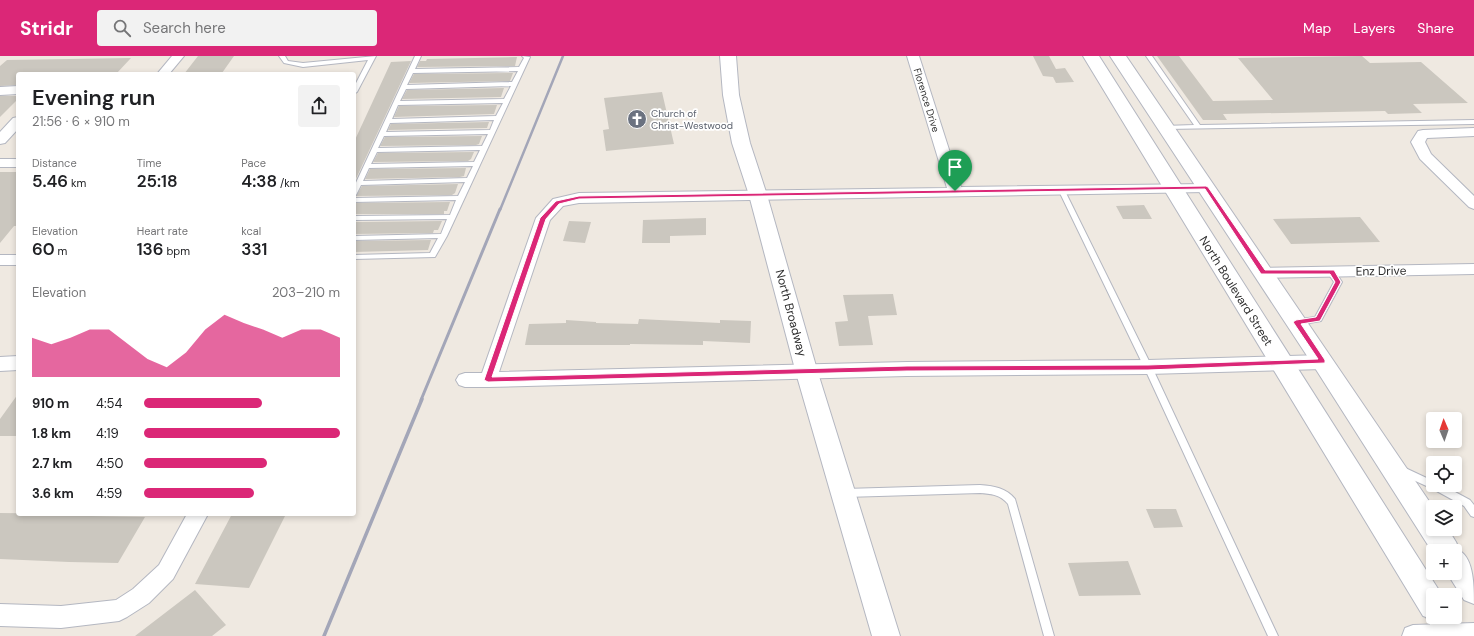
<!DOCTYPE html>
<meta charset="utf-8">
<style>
body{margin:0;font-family:"DM Sans",sans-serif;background:#f2f2f2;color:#202124;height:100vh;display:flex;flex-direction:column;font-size:15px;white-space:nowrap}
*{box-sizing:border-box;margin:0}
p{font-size:13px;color:#757577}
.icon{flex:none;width:22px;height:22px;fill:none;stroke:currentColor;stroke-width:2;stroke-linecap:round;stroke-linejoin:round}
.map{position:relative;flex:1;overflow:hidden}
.side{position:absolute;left:16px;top:16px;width:340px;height:444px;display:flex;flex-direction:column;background:#fff;border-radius:4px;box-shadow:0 2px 6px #0003}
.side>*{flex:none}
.needle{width:26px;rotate:358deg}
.tools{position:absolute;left:1426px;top:356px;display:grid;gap:8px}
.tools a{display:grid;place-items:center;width:36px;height:36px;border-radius:4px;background:#fff;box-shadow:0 2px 6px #0003;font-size:20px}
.pin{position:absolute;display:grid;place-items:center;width:34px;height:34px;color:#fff;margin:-41px -17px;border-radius:50% 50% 50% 0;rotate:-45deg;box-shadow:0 0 4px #0007}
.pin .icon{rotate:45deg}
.round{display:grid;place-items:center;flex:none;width:42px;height:42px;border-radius:4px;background:#f2f2f2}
.headline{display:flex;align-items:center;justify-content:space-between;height:68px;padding:0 16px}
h1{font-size:22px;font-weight:600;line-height:30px}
.stats{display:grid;grid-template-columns:repeat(3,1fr);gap:6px;height:68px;padding:4px 16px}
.stats div{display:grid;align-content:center}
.stats b{font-size:17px;font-weight:600}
.stats small{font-size:11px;font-weight:400}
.stats p{font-size:11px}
.chart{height:112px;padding:8px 16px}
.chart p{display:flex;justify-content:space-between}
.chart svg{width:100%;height:72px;margin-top:4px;fill:#db2777;opacity:.7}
ul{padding:0 16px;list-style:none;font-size:13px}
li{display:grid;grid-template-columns:64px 48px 1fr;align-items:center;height:30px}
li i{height:10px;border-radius:5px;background:#db2777}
header{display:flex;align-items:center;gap:24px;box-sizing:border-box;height:56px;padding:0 20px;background:#db2777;color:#fff}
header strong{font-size:19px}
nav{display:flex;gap:22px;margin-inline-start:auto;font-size:14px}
.search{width:280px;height:36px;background:#f2f2f2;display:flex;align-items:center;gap:10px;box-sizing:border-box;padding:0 14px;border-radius:4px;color:#757577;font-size:15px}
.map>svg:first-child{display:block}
</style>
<header>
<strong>Stridr</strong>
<div class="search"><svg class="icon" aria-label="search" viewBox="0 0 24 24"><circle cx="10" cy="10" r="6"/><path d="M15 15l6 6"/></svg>Search here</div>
<nav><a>Map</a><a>Layers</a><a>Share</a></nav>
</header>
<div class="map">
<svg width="1474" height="580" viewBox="0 0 1474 580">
<rect width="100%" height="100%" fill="#efe9e1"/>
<path fill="#cbc7bf" d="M198,0H234L222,17L184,18Z
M1033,0H1049L1056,13L1065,12L1074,26L1056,27L1053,21L1043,20Z
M1157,0H1179L1213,45L1273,44L1238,2L1362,0L1370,7L1421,6L1468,47L1413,48L1422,57L1388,58L1385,55L1223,58L1227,64H1203Z
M517,1L515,10L417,11L420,5H426L427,3Z
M131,2L116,18H18V29L0,30V10L7,4Z
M411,5L354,127V86L391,6Z
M513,17L510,25L409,27L414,18Z
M504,32L501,41L402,43L407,34Z
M662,36L674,88L606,95L603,74L609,73L604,42Z
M0,40H18V43L0,61Z
M497,49L494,58L394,61L399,50Z
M489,66L487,72L388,74L391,68Z
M482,80L479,88L476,89L380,90L385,81Z
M474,96L471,103L468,105L373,106L378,97Z
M466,112L464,120L460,121L365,123L370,113Z
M0,116H18V170H14L0,187Z
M458,128L455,137L452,139L356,140L362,130Z
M450,146L447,155H444V158H354V147Z
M1144,149L1152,163H1123L1116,150Z
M1360,161L1380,186L1291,188L1273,163Z
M706,162V179L670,180V187H642L643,164Z
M354,165V166L442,165L438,174H434L433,177L354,178Z
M569,165L591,166L585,187L563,185Z
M431,184L428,194L354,196V185Z
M893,238L897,259L868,260L873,289L839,290L835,266L848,265L843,239Z
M639,263L720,267V264L751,265L750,287L703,285V289L630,288V289H525L529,268L566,267V264L596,266V267L638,268Z
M18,338V380H0V363Z
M1146,453H1176L1183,471L1154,472Z
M0,457L92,458L91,460L145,461L118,507L69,506L0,503Z
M232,458H286L249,532L195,528Z
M1128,505L1141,539L1079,540L1068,507Z
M195,534L226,569L212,580H135Z"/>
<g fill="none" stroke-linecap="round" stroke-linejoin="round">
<defs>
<path id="lane" d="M279,0H285L288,5L303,7L376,0L357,36L354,38V31L368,4L303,11L284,7Z
M415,0H421L415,13L519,11L524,2L522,0L530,1L447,180L435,201L354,203V199L430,197L438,182L354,184V180L441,178L447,163L354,164V160L450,159L456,144L354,146V142L458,140L465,126L361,129L356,139L354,140V131ZM518,15L512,26L407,29L413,17ZM511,30L504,43L400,45L406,33ZM503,47L496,60L392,63L398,49ZM494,64L490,74L386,76L390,67ZM488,78L482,90L378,92L384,80ZM480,94L474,106L371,108L377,96ZM473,110L467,122L363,125L369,112Z
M1146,0H1152L1200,69L1474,64V68L1166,73L1163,71L1164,70L1194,69Z
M1061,131L1064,133L1152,311L1278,580H1268L1144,311L1058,133Z
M1331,213L1334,214L1342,226L1321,265L1297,269L1294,268L1293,266L1294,264L1315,261L1334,226L1327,216Z
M1401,410L1433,425V429H1442L1470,444L1474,449V461L1471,460L1464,450L1433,433L1398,417L1396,414L1398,411Z
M980,429C994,430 1006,432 1015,443L1054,580H1044L1008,448C1000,438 991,438 980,437L845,441L842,440L840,437L842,434L845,433Z"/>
<path id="street" d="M172,0H184L169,18H157Z
M907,0H919L961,131L1206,128L1211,129L1213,132L1211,135L1206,136L579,147L563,150L550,164L499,316L907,306L1148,304L1323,299L1329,301L1332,306L1329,311L1323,313L1148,318L907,320L488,331H465L459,329L456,324L459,319L465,317H482L536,162L553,143L579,137L947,132Z
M18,30V38L0,39V31Z
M18,61V73L5,87L0,88V76L13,62Z
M1474,72V80L1427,82L1425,86L1431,98L1474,140V153L1469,151L1420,103L1411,86L1418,75L1423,74Z
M0,103H18V111H0Z
M0,199H18V209H0Z
M1474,208V218L1263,222L1257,221L1255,217L1257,213L1263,212Z
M18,300V314L0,315V301Z
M187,458H208L173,523L149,547L127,561L119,565L61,572L0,570V548L61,550L116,544L133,533L159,509Z
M1474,567V580H1402L1405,572L1413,569Z"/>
<path id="secondary" d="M720,0H736L739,39L750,87L767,139L818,317L900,580H872L796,317L749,139L732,87L723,39Z
M1083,0H1099L1442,539H1433V561H1455V559L1466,580H1436L1426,561L1423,560Z
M1110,0H1126L1433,451V473H1448L1456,486L1460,495C1474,503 1474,532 1474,548L1464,544L1447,517H1455V495H1433V497L1315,312Z"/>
</defs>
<use href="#lane" stroke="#b4b7c1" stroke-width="2"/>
<use href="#street" stroke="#b4b7c1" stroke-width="2"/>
<use href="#secondary" stroke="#b4b7c1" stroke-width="2"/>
<use href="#lane" fill="#fff" fill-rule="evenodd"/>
<use href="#street" fill="#fff" fill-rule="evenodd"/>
<use href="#secondary" fill="#fff" fill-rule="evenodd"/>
<path stroke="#a3a6b8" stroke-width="2.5" d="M500,154L563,0"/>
<path stroke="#a3a6b8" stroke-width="3" d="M421,344L500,153"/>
<path stroke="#a3a6b8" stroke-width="3.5" d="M324,580L422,343"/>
</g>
<path fill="#db2777" stroke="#fff" fill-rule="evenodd" d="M1206,130L1208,131L1265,214H1334L1341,226L1320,265L1301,268L1325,304V307L1148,314L907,315L488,326L484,324L540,162L556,145L579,140ZM1205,133L1261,218H1330L1335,226L1316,261L1296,264L1293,266L1318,303L1148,309L907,310L492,321L546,163L559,148L579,143Z"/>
<defs>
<symbol id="church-disc" viewBox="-11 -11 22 22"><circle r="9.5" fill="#6b7280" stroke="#fff"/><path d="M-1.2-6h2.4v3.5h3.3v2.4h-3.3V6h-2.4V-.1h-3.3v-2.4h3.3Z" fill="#fff"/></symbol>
</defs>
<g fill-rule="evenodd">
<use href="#church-disc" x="626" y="52" width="22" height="22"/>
</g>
<g text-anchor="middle" stroke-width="3.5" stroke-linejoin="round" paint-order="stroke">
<g font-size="10" fill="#2e2e2e" stroke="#fff">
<text transform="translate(927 44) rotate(73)" y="4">Florence Drive</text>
</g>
<g font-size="10" fill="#5b616d" stroke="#fff" text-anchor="start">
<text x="651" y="61">Church of<tspan x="651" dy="12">Christ-Westwood</tspan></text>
</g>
<g font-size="12" fill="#2e2e2e" stroke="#fff">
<text transform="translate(1381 215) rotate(-1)" y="4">Enz Drive</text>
<text transform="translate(1236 235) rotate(58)" y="4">North Boulevard Street</text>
<text transform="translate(791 257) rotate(75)" y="4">North Broadway</text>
</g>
</g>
</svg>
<div class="tools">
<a><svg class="needle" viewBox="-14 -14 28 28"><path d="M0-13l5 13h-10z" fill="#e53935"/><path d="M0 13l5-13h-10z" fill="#757577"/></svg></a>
<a><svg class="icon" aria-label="locate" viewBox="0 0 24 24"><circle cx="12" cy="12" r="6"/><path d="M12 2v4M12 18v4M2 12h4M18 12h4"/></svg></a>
<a><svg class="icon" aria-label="layers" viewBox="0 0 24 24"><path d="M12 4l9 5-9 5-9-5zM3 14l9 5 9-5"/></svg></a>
<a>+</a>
<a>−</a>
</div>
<div class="pin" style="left:955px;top:135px;background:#1e9e55"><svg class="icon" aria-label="arrive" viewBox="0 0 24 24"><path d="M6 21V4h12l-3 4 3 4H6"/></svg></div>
<section class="side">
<div class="headline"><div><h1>Evening run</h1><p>21:56 · 6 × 910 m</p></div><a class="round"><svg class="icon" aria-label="share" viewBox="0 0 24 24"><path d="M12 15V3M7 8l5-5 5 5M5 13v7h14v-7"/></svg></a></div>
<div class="stats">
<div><p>Distance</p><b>5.46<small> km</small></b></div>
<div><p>Time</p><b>25:18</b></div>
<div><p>Pace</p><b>4:38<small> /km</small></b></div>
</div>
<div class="stats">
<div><p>Elevation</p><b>60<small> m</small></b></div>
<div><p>Heart rate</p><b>136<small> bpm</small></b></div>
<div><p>kcal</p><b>331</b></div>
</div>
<div class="chart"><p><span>Elevation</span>203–210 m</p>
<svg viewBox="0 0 160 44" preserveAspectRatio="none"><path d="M0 44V20L10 24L20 20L30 15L40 15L50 24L60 33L70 38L80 29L90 15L100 6L110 11L120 15L130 20L140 15L150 15L160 20V44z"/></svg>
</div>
<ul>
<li><b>910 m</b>4:54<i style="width:60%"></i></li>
<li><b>1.8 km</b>4:19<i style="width:100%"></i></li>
<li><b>2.7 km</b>4:50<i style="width:63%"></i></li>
<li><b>3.6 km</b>4:59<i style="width:56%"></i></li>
</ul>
</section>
</div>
